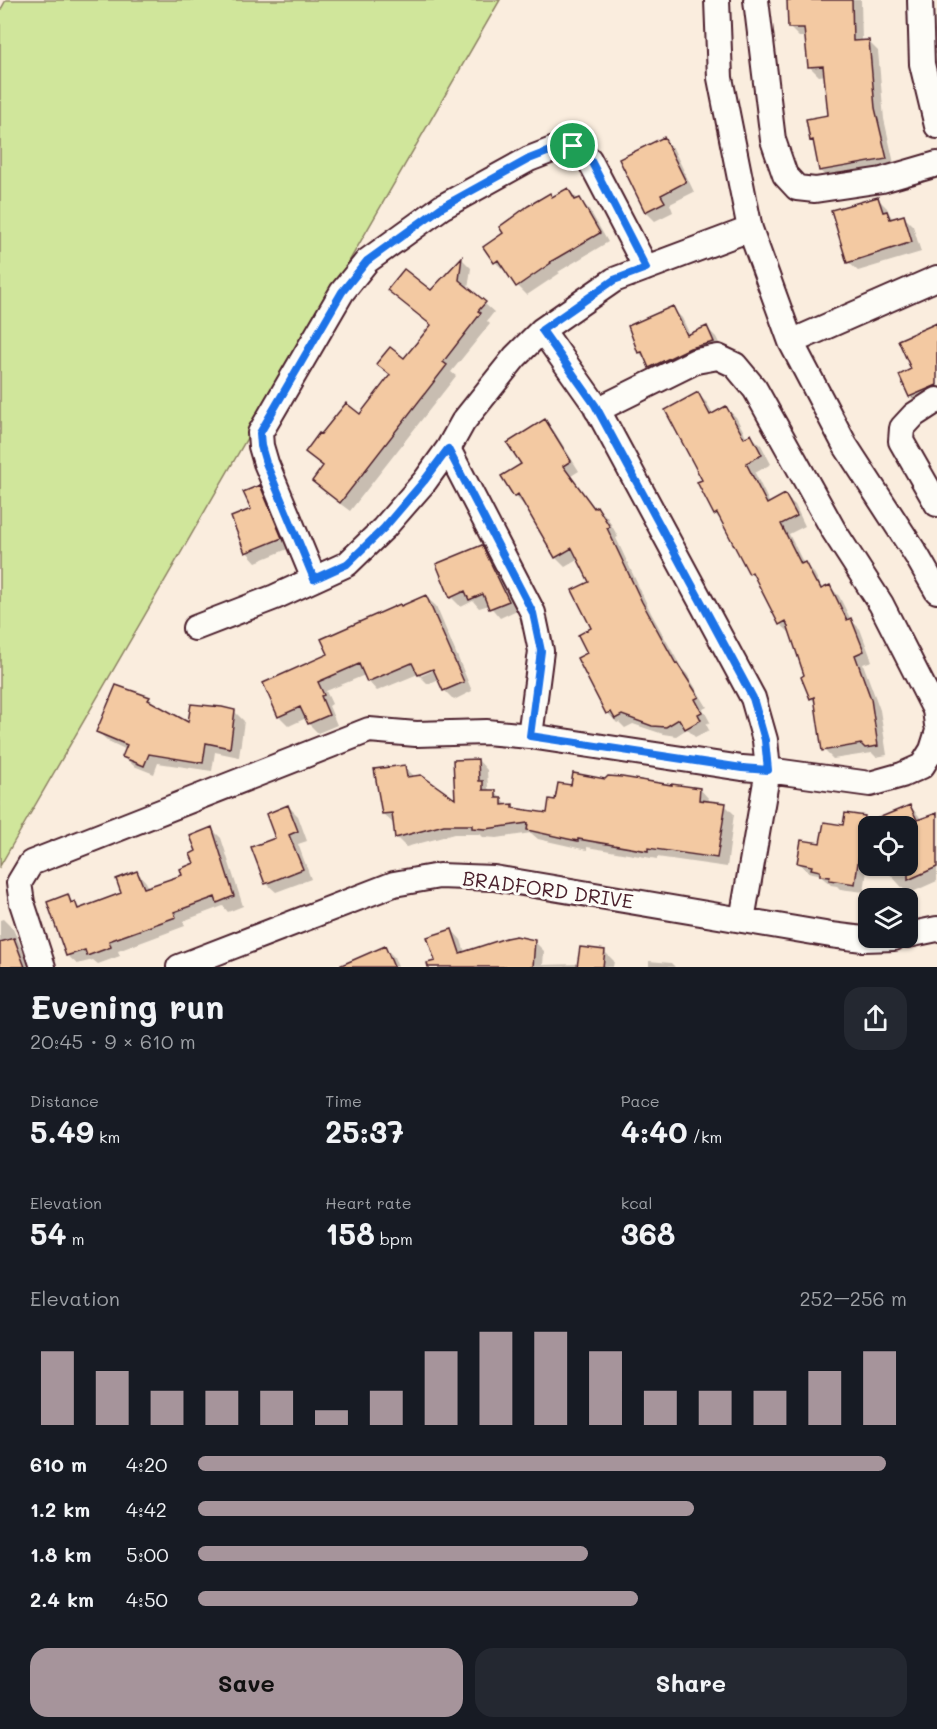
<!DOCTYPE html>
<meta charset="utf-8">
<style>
body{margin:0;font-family:Mali,sans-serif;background:#242831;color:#f1f3f6;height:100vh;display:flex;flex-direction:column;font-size:22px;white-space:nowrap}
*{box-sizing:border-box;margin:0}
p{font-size:20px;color:#9ea1a6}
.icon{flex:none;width:33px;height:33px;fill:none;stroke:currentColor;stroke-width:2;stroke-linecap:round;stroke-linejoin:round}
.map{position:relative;height:967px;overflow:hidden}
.side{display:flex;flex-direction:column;background:#171b24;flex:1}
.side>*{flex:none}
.buttons{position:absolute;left:858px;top:816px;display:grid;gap:12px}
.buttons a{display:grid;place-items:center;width:60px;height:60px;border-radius:12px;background:#171b24;box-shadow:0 2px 4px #0004;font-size:30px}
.pin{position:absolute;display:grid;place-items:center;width:51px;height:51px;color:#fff;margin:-26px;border:3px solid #fff;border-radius:50%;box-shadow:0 2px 6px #0007}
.round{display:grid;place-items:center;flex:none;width:63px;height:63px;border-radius:18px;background:#242831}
.overview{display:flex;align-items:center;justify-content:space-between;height:102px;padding:0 30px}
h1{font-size:33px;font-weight:700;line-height:45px}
.stats{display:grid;grid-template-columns:repeat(3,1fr);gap:9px;height:102px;padding:6px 30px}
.stats div{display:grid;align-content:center}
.stats b{font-size:30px;font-weight:700}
.stats small{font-size:16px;font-weight:400}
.stats p{font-size:16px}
.chart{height:168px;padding:12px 30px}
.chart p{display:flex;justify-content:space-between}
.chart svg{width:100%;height:108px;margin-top:6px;stroke:#a6949b;stroke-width:6}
.action{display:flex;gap:12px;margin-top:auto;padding:12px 30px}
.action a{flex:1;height:69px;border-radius:18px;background:#a6949b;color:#111;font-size:24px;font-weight:700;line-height:69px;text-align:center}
.action a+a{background:#242831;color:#f1f3f6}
ul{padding:0 30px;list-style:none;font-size:20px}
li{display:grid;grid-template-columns:96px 72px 1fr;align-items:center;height:45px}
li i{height:15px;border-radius:8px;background:#a6949b}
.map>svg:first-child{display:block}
</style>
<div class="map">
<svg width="937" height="967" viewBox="0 0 937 967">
<rect width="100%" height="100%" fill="#faedde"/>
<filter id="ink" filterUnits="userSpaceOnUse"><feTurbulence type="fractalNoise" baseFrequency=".0167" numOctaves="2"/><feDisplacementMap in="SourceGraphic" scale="12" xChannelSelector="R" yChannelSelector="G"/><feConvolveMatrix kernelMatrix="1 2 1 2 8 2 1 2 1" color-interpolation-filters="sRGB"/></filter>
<g filter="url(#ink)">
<path fill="#d0e69b" stroke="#8d8263" stroke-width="1.5" d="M6,0H500L0,866V11Z"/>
<path fill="#0003" fill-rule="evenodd" d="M789,0H861L862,42H869L878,51L884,119L895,168L830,180L820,171L815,144L811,140L830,116L826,75L819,76L810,67L807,37H799L789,27Z
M663,139L673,148L694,192L670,204L673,212L655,221L646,212L621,160Z
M568,190L589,209L608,242L558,272L560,273L527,295L518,286L507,270L505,271L495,262Z
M878,199L887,208L890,215L894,220L903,216L913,226L921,252L858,271L848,262Z
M462,259L471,268L468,289L494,312L487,321L490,324L451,372L456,376L350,511L323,491L314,481L324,467L307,452L360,416L391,376L378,364L404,360L432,326L399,299L431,292Z
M672,308L682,318L690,335L706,327L716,337L723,351L660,377L640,353Z
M937,325V398L919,405L910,396L913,370Z
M698,394L707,403L713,415L726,408L736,417L747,438L751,436L761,445L771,464L755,473L770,504L785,496L795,505L805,526L789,534L804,564L814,573L823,590L829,586L839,596L851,620L860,629L872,661L863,664L880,710L887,755L876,757L872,753L833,759L824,750L816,703L811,698L806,676L791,632L790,633L780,624L758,581L750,573L725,524L715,514L704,481Z
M545,421L554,431L579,471L571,476L595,508L597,507L607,517L618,537L616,538L651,613L682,669L687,674L707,707L703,709L710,722L706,724L709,730L695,737L687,729L676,736L663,734L633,724L625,728L619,722L617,723L608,713L593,628L591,582L579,559L565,567L556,558L525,504L524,505L515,496L523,464Z
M259,487L269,496L290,548L256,562L247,552L253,510Z
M481,547L491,556L517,610L500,618L489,605L479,608L473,601L461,607L451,597Z
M426,597L436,606L472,691L454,700L444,690L439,679L428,684L418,674L377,691L368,681L365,675L326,691L332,704L329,706L337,725L318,733L309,724L306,718L289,726L279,716L330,655L401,607ZM440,665L441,667L421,676V672Z
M149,698L157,707L189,725L235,712L244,721L239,757L215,752L212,771L158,763L154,774L134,766L124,757L127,750L108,741L98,732Z
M478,760L487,770L488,788L491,792H495L508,806H513L517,810L548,815L556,802L572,787L605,780L700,789L709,799L708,803L725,805L734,814L727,867L657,857V859L587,847V850L578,848L538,839L531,833L497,838L483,837L480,834H454L406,847L397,838L395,823H393L383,814L405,767L415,777L456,802Z
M288,806L298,816L307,841L298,844L311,879L276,892L266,883L277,839Z
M910,806L919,816L921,820L937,814V881L908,894L889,873L886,866H908V826H868V863L864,892L840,889L837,886L831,885L818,874L808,872L799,863L845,827L846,815L879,820Z
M212,829L221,838L243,906L228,912L223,906L183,921L185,926L118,951L120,956L98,964L93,960L77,964L67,955V896L81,910L123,894L137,872L146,882L149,888L184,875L196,864L198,852Z
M3,919L13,929L30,967H0V920Z
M452,930L461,940L465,952L535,942L544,951L543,965L579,964L604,951L614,961L613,967H438L429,938Z
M385,948L394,957L398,967H369L364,957Z
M649,961L671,963L675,967H649Z"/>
<path fill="#f3c9a2" stroke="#4a1f2b" stroke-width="1.5" d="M787,0H852L853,41L869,40L875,108L887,159L819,171L813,140L810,141L806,119L828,115L823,66L808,67L804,28H788Z
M664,137L686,182L661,195L665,202L645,212L619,159Z
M568,188L575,200L580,198L600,233L550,262L551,263L516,287L498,260L494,263L483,247L503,233L499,227L528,206L550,193L552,197Z
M878,197L883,212L887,211L890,219L904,215L912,242L847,263L831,210Z
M462,257L459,280L486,302L478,311L481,313L443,362L447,365L340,503L312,481L323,466L305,452L319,433L321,434L346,403L360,414L390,375L376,364L390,347L404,358L431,325L387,290L404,269L431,290Z
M673,306L687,335L707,326L714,342L690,348L649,368L642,352L638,353L628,326Z
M937,323V385L909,397L899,375L911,369L898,340Z
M698,392L710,415L726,406L744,438L751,434L762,455L746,463L767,504L785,494L797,516L781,524L801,564L805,562L816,583H818L821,589L830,585L847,620L851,618L864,651L855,655L871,699L878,746L865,748L861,744L822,751L814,697L810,699L801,677L804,675L786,621L779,625L752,572L749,574L717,513L714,515L697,482L702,480L665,410Z
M545,419L571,461L563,466L594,508L597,506L610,527L607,528L642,602L676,664L677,663L699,697L695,699L702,712L698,714L701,720L685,729L679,719L666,727L652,726L622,715L615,719L611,712L606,714L577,658L587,653L578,635L591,628L572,590L589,582L572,548L555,558L518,494L514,497L501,476L521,464L507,443Z
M260,485L282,538L245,553L231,517L251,509L243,492Z
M482,545L509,601L489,609L483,594L469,600L465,591L450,598L436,564Z
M426,595L464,682L443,691L433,669L418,675L412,663L367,682L359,664L318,682L324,695L321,696L329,715L308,724L300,707L278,717L263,683L328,654L321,639L400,604L401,606Z
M116,685L150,697L148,700L188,722L191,704L222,707L235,710L230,748L206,743L203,763L149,754L144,766L122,757L127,745L96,732Z
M478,759L479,781H483V790H496V798H502V805L513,804V808L547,813L549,799L555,800L558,783L571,785L573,773L605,779L608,776L622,777L672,785V784L700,788L699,800L726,803L717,858L648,848V851L578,839V841L568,839L527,830L528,823L486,829L472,828V825H444L395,838L392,813L382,814L374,769L405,765L407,777L421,775L455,799L453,760Z
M288,805L298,831L289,835L303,869L265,884L251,847L275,838L266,814Z
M910,805L917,820L937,813V867L908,880V826H863L855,884L829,880L830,877L820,876V871L811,869L812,866L797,863L801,840L820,843L824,822L843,825L845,813L865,816L864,824Z
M212,827L234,896L217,903L215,897L174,912L176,917L109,941L111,947L87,956L85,950L66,956L47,902L68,894L71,903L75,901L78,909L121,893L116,879L137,871L144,888L182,875L180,869L194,863L190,854L196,851L190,836Z
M452,929L460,953L506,938L516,936L535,940L533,967H428L427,963L435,961L427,937Z
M14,938L25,967H0V942Z
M385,946L394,967H337Z
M580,947L605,950L603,967H577Z"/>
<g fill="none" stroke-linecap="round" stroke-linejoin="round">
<defs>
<path id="minor" d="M717,0L720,78L750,229L791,342L845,445L917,556L937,591
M756,0L773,140L785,175L797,188L815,190L882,180L937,164
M920,0L922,64L937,126
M542,330L595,405L753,698L765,740L768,770L742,920
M791,342L937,278
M937,400L914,415L902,428L901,441L937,504
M597,410L696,361L718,357L735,365L755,389L834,531L881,604L935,710L937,725
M314,579L266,463L261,446L260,433L342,292L367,261L442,207L529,159L560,147L573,146L589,159L646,268
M195,628L275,597L347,564L384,528L425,481L448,449L463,422L515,357L542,330L614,280L750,229
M530,736L742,768L768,770L870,784L902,775L922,766L932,750L937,734
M908,935L937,929
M43,967L22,903L19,883L31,863L369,730L416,734L486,732L530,736L541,651L533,613L448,449
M179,967L394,884L439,876L494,878L831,935L863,939L894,938"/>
</defs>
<use href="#minor" stroke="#4a1f2b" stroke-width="28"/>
<use href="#minor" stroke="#fdfcf7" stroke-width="24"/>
</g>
</g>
<g fill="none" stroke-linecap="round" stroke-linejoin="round" filter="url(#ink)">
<defs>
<path id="route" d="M573,146L590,159L646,268L614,280L542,330L595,405L753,698L765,740L768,770L742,768L530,736L541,651L533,613L448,449L424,481L384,528L347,564L314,579L266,463L261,446L260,433L342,292L367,261L442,207L529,159L560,147Z"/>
</defs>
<use href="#route" stroke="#fff" stroke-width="12"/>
<use href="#route" stroke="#1a73e8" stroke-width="8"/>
</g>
<g text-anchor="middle" stroke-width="6" stroke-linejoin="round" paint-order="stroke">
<g font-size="20" fill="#4a1f2b" stroke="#fdfcf7">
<text transform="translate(548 890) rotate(8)" y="7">BRADFORD DRIVE</text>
</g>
</g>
</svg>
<div class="buttons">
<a><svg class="icon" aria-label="locate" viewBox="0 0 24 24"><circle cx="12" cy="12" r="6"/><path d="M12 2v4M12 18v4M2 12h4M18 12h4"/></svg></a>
<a><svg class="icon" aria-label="layers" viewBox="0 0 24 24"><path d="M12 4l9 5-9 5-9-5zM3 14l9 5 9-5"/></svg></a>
</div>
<div class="pin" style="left:573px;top:146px;background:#1e9e55"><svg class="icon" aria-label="arrive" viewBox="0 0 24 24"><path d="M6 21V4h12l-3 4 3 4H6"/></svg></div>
</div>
<section class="side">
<div class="overview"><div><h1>Evening run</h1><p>20:45 · 9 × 610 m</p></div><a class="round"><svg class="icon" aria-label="share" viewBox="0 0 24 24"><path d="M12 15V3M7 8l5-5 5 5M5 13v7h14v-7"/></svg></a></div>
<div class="stats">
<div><p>Distance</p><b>5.49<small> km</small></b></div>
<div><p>Time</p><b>25:37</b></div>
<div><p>Pace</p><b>4:40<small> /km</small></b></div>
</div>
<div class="stats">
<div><p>Elevation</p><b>54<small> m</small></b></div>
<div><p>Heart rate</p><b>158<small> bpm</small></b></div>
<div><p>kcal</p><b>368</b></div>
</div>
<div class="chart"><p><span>Elevation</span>252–256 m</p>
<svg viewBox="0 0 160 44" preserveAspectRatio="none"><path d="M5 44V14M15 44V22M25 44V30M35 44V30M45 44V30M55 44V38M65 44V30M75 44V14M85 44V6M95 44V6M105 44V14M115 44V30M125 44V30M135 44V30M145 44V22M155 44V14"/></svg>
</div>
<ul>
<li><b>610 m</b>4:20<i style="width:97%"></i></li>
<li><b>1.2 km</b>4:42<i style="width:70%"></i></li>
<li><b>1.8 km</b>5:00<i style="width:55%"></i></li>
<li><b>2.4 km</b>4:50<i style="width:62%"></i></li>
</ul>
<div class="action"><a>Save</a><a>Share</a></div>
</section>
